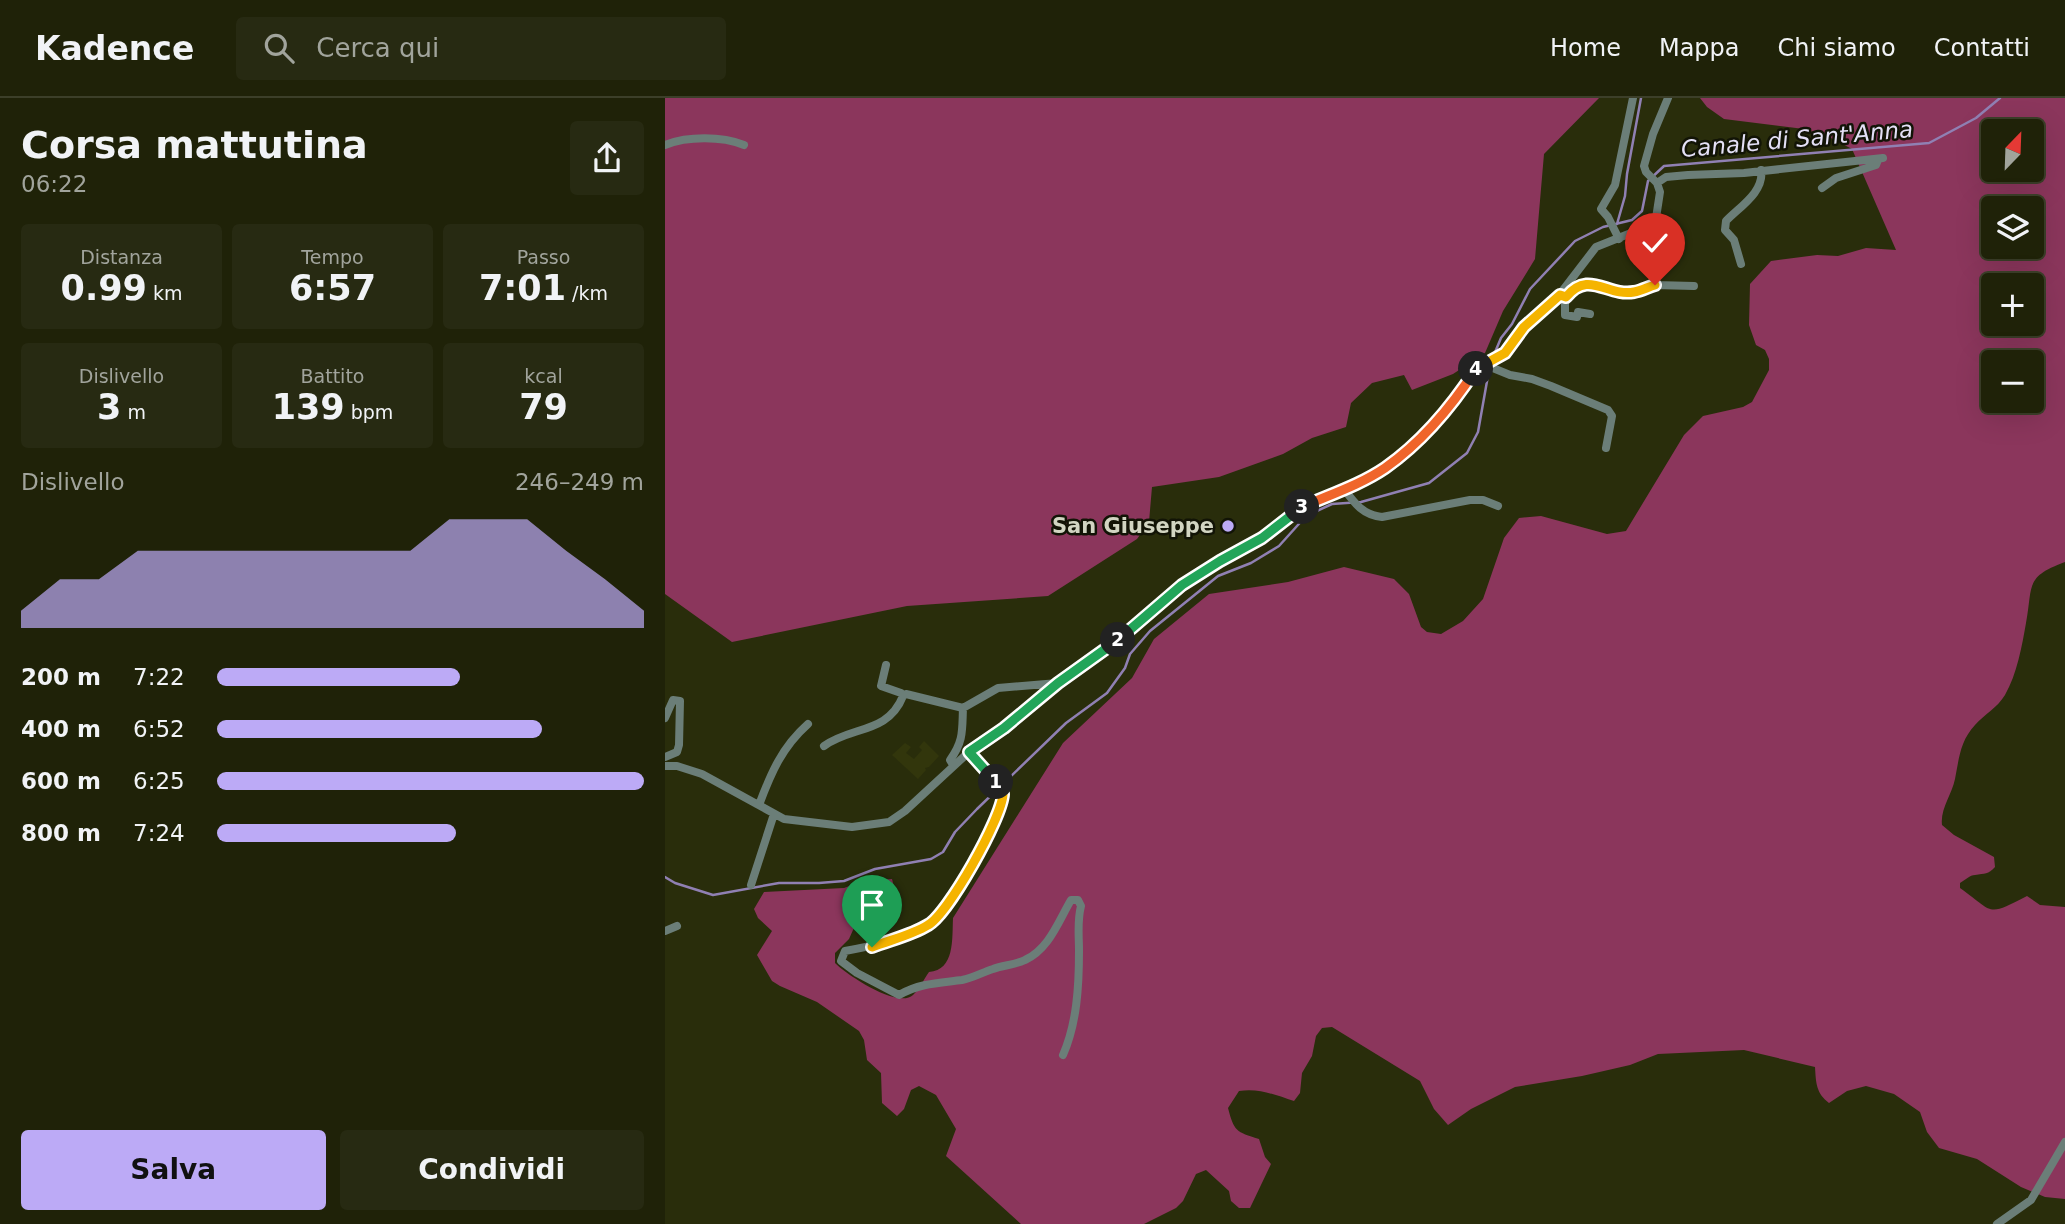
<!DOCTYPE html>
<html lang="it">
<meta charset="utf-8">
<style>
body{margin:0;font-family:"DejaVu Sans",sans-serif;background:#272a12;color:#f1f3f6;height:100vh;display:flex;flex-direction:column;font-size:26px;white-space:nowrap}
*{box-sizing:border-box;margin:0}
p{font-size:23px;color:#a1a49c}
.icon{flex:none;width:38px;height:38px;fill:none;stroke:currentColor;stroke-width:2;stroke-linecap:round;stroke-linejoin:round}
.map{position:relative;flex:1;overflow:hidden}
.drawer{display:flex;flex-direction:column;background:#1f2208;width:665px}
.drawer>*{flex:none}
.needle{width:46px;rotate:23deg}
.controls{position:absolute;left:1316px;top:21px;display:grid;gap:14px}
.controls a{display:grid;place-items:center;width:63px;height:63px;border-radius:7px;background:#1f2208;box-shadow:0 7px 28px #0002,0 0 0 2px #3c3f29;font-size:35px}
.pin{position:absolute;display:grid;place-items:center;width:60px;height:60px;color:#fff;margin:-72px -30px;border-radius:50% 50% 50% 0;rotate:-45deg;box-shadow:0 0 7px #0007}
.pin .icon{rotate:45deg}
.km{position:absolute;width:35px;height:35px;margin:-18px;border-radius:50%;background:#222;color:#fff;font-size:19px;line-height:35px;text-align:center}
.round{display:grid;place-items:center;flex:none;width:74px;height:74px;border-radius:7px;background:#272a12}
.headline{display:flex;align-items:center;justify-content:space-between;height:119px;padding:0 21px}
h1{font-size:38px;font-weight:800;line-height:52px}
.metrics{display:grid;grid-template-columns:repeat(3,1fr);gap:10px;height:119px;padding:7px 21px}
.metrics div{display:grid;align-content:center;border-radius:7px;background:#272a12;text-align:center}
.metrics b{font-size:35px;font-weight:800}
.metrics small{font-size:19px;font-weight:400}
.metrics p{font-size:19px}
.chart{height:196px;padding:14px 21px}
.chart p{display:flex;justify-content:space-between}
.chart svg{width:100%;height:126px;margin-top:7px;fill:#bcaaf6;opacity:.7}
.button{display:flex;gap:14px;margin-top:auto;padding:14px 21px}
.button a{flex:1;height:80px;border-radius:7px;background:#bcaaf6;color:#111;font-size:28px;font-weight:800;line-height:80px;text-align:center}
.button a+a{background:#272a12;color:#f1f3f6}
ul{padding:0 21px;list-style:none;font-size:23px}
li{display:grid;grid-template-columns:112px 84px 1fr;align-items:center;height:52px}
li i{height:18px;border-radius:9px;background:#bcaaf6}
header{display:flex;align-items:center;gap:42px;box-sizing:border-box;height:98px;padding:0 35px;background:#1f2208;border-bottom:2px solid #3c3f29}
header strong{font-size:33px}
nav{display:flex;gap:38px;margin-inline-start:auto;font-size:24px}
.search{width:490px;height:63px;background:#272a12;display:flex;align-items:center;gap:18px;box-sizing:border-box;padding:0 24px;border-radius:7px;color:#a1a49c;font-size:26px}
main{display:flex;flex:1;min-height:0}
.map>svg:first-child{display:block}
</style>
<header>
<strong>Kadence</strong>
<div class="search"><svg class="icon" aria-label="search" viewBox="0 0 24 24"><circle cx="10" cy="10" r="6"/><path d="M15 15l6 6"/></svg>Cerca qui</div>
<nav><a>Home</a><a>Mappa</a><a>Chi siamo</a><a>Contatti</a></nav>
</header>
<main>
<section class="drawer">
<div class="headline"><div><h1>Corsa mattutina</h1><p>06:22</p></div><a class="round"><svg class="icon" aria-label="share" viewBox="0 0 24 24"><path d="M12 15V3M7 8l5-5 5 5M5 13v7h14v-7"/></svg></a></div>
<div class="metrics">
<div><p>Distanza</p><b>0.99<small> km</small></b></div>
<div><p>Tempo</p><b>6:57</b></div>
<div><p>Passo</p><b>7:01<small> /km</small></b></div>
</div>
<div class="metrics">
<div><p>Dislivello</p><b>3<small> m</small></b></div>
<div><p>Battito</p><b>139<small> bpm</small></b></div>
<div><p>kcal</p><b>79</b></div>
</div>
<div class="chart"><p><span>Dislivello</span>246–249 m</p>
<svg viewBox="0 0 160 44" preserveAspectRatio="none"><path d="M0 44V38L10 27L20 27L30 17L40 17L50 17L60 17L70 17L80 17L90 17L100 17L110 6L120 6L130 6L140 17L150 27L160 38V44z"/></svg>
</div>
<ul>
<li><b>200 m</b>7:22<i style="width:57%"></i></li>
<li><b>400 m</b>6:52<i style="width:76%"></i></li>
<li><b>600 m</b>6:25<i style="width:100%"></i></li>
<li><b>800 m</b>7:24<i style="width:56%"></i></li>
</ul>
<div class="button"><a>Salva</a><a>Condividi</a></div>
</section>
<div class="map">
<svg width="1400" height="1126" viewBox="0 0 1400 1126">
<rect width="100%" height="100%" fill="#292d0b"/>
<path fill="#32360c" d="M259,643L274,658L264,669L260,670L261,672L253,681L227,657L240,645L246,649L241,655L249,661L257,652L254,649Z"/>
<path fill="#8b365c" fill-rule="evenodd" d="M0,0H934L879,56L870,161L838,213L820,255L788,276L747,292L739,277L707,285L686,305L681,329L647,340L618,356L554,379L487,389L484,424L472,441L383,498L242,508L67,544L0,496Z
M1035,0H1400V464C1359,479 1368,488 1361,525C1357,548 1352,576 1340,597C1332,610 1320,616 1310,627C1295,643 1294,661 1290,681C1287,696 1275,711 1277,727L1289,737L1329,759L1330,769C1323,777 1320,775 1310,777C1305,777 1300,782 1295,785V790C1330,815 1321,819 1362,798L1375,807L1400,809V1101L1380,1099L1356,1089L1312,1061L1274,1050L1262,1034L1255,1014L1229,996L1201,988L1182,993L1164,1005C1151,995 1151,985 1150,969L1079,952L993,956L965,967L917,978L850,989L806,1011L783,1027L769,1011L755,983L667,929L657,930L651,938L647,958L637,975L635,995L629,1003C610,997 595,990 574,993L563,1010C569,1033 571,1034 594,1041L600,1059L606,1066L585,1110H574L566,1103L564,1093L541,1072L531,1076L518,1103L511,1110L479,1126H356L281,1058L291,1031L271,997L254,988L246,992L239,1011L232,1018L217,1005L216,975L202,962L199,942L194,933L152,904L115,888L107,883L92,857L107,833L93,820L89,811L99,794L179,790L198,783L227,781L232,801L228,810L210,803L200,805L184,841L170,855V865C182,877 233,911 248,897C254,892 259,881 264,874C290,872 287,841 288,820L398,645L467,580L489,541L544,496L623,484L679,469L729,481L744,496L756,529L762,534L776,536L798,523L818,501L839,440L854,420L876,418L942,436L961,433L1019,337L1038,318L1078,309L1087,304L1104,272V261L1100,252L1091,247L1084,227L1085,186L1106,163L1152,157L1173,158L1201,150L1231,152L1187,51L1164,39L1139,31L1059,21L1042,9ZM1328,33H1367V72H1328ZM1328,110H1367V149H1328ZM1328,187H1367V226H1328ZM1328,264H1367V303H1328Z"/>
<g fill="none" stroke-linecap="round" stroke-linejoin="round">
<path stroke="#9080b3" stroke-width="2.5" d="M952,126L960,98L962,76L976,0
M828,259L836,240L847,226L865,191L910,143L938,129L967,122L977,113L983,83L999,68L1264,45L1311,20L1335,0
M0,779L10,785L48,797L114,785H154L179,783L210,771L266,761L278,754L290,734L312,711L401,625L442,595L460,570L465,556L485,533L553,478L586,465L614,448L641,418L667,406L696,404L764,385L802,355L813,334L824,272"/>
<path stroke="#6b7e78" stroke-width="8" d="M0,47C22,38 57,38 79,47
M992,85L1001,79L1023,77L1079,75L1218,60
M1157,90L1171,80L1211,67L1213,62
M954,141L943,119L936,111L950,87L968,0
M1076,166L1069,142L1060,132L1061,123C1073,110 1100,94 1096,72
M900,199L908,190L924,186L967,195L990,187L1029,188
M900,199V217L912,219L913,214L925,216
M818,266L845,277L867,281L886,288L943,312L947,318L941,350
M679,391C690,406 698,417 717,419L805,402H818L833,408
M221,567L216,588L236,595L238,598
M0,620L8,602L15,603L14,647L12,654L0,659
M159,648C186,628 223,636 238,598L241,596L298,610L333,590L393,585
M304,654L339,696C336,720 283,816 263,828C238,842 207,848 180,853L176,863L192,875L234,897C255,885 274,885 297,882C308,880 318,874 328,871C338,867 350,867 360,862C384,851 393,824 406,802H413L416,808C412,823 414,837 414,853C414,888 412,925 398,957
M288,667L285,662C299,643 297,632 298,610
M0,668H12L37,676L119,721L187,729L224,724L240,713L304,654L339,630L393,585L451,543L517,487L555,462L597,440L637,408L679,391L719,370L743,351L790,304L813,269L840,255L859,229L895,196L931,149L981,129L991,120L995,94L992,85L981,74L979,68L988,36L1003,0
M94,707C106,675 117,649 143,626
M86,787L109,716
M0,833L12,828
M1332,1126L1366,1102L1400,1044"/>
</g>
<g fill="none" stroke-linecap="round" stroke-linejoin="round">
<defs>
<path id="split-1" d="M207,849C225,842 247,837 263,827C283,816 337,720 338,696L331,684"/>
<path id="split-2" d="M331,684L304,654L339,630L393,585L453,542"/>
<path id="split-3" d="M453,542L517,487L555,463L597,440L637,409"/>
<path id="split-4" d="M637,409C664,397 695,387 720,370C757,344 787,308 811,271"/>
<path id="split-5" d="M811,271L840,255L859,229L895,197L901,199C924,171 942,199 969,194C976,193 983,189 990,187"/>
</defs>
<use href="#split-1" stroke="#fff" stroke-width="14"/>
<use href="#split-2" stroke="#fff" stroke-width="14"/>
<use href="#split-3" stroke="#fff" stroke-width="14"/>
<use href="#split-4" stroke="#fff" stroke-width="14"/>
<use href="#split-5" stroke="#fff" stroke-width="14"/>
<use href="#split-1" stroke="#f5b400" stroke-width="9"/>
<use href="#split-2" stroke="#22a559" stroke-width="9"/>
<use href="#split-3" stroke="#22a559" stroke-width="9"/>
<use href="#split-4" stroke="#f0652b" stroke-width="9"/>
<use href="#split-5" stroke="#f5b400" stroke-width="9"/>
</g>
<circle fill="#bcaaf6" stroke="#121406" stroke-width="2.5" cx="563" cy="428" r="7"/>
<g text-anchor="middle" stroke-width="5" stroke-linejoin="round" paint-order="stroke">
<g font-size="21" font-weight="bold" fill="#d2d5c2" stroke="#121406" text-anchor="end">
<text x="549" y="435">San Giuseppe</text>
</g>
<g font-size="23" font-style="italic" fill="#e4e0f6" stroke="#121406">
<text transform="translate(1132 41) rotate(-5)" y="8">Canale di Sant'Anna</text>
</g>
</g>
</svg>
<div class="controls">
<a><svg class="needle" viewBox="-14 -14 28 28"><path d="M0-13l5 13h-10z" fill="#e53935"/><path d="M0 13l5-13h-10z" fill="#a1a49c"/></svg></a>
<a><svg class="icon" aria-label="layers" viewBox="0 0 24 24"><path d="M12 4l9 5-9 5-9-5zM3 14l9 5 9-5"/></svg></a>
<a>+</a>
<a>−</a>
</div>
<div class="pin" style="left:207px;top:849px;background:#1e9e55"><svg class="icon" aria-label="arrive" viewBox="0 0 24 24"><path d="M6 21V4h12l-3 4 3 4H6"/></svg></div>
<div class="pin" style="left:990px;top:187px;background:#d93025"><svg class="icon" aria-label="check" viewBox="0 0 24 24"><path d="M5 12l5 5 9-10"/></svg></div>
<b class="km" style="left:331px;top:684px">1</b>
<b class="km" style="left:453px;top:542px">2</b>
<b class="km" style="left:637px;top:409px">3</b>
<b class="km" style="left:811px;top:271px">4</b>
</div>
</main>
